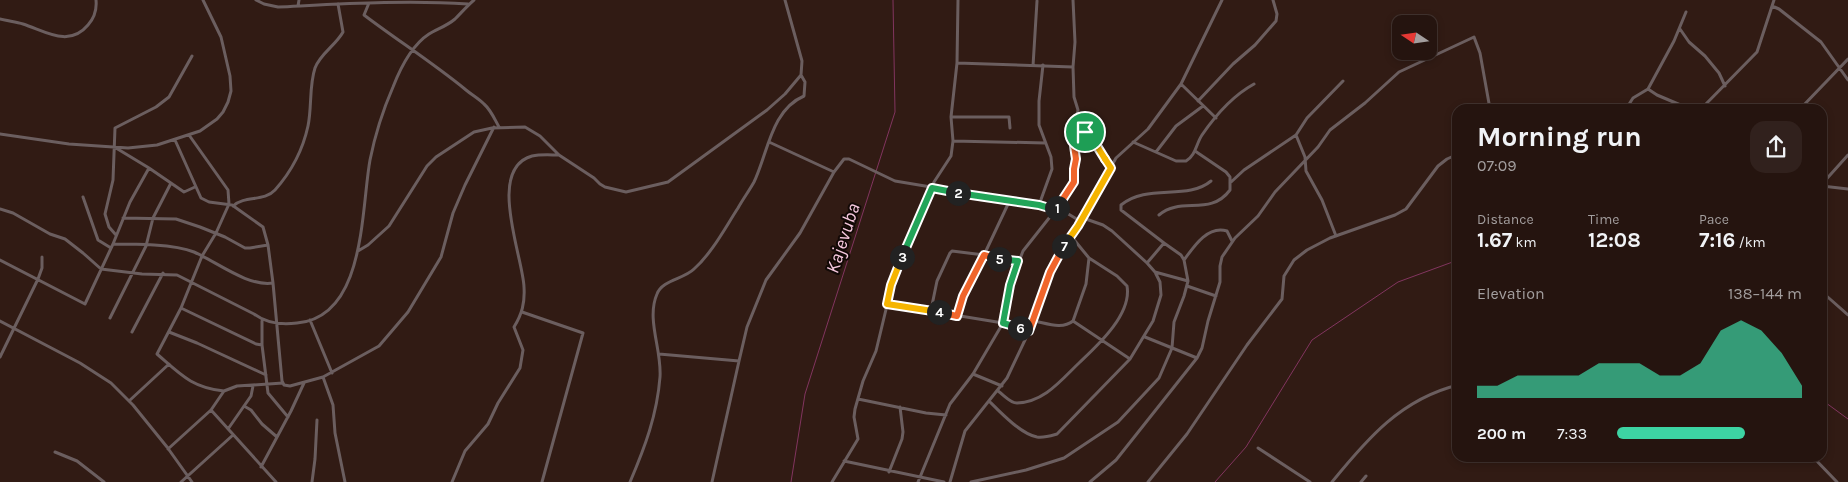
<!DOCTYPE html>
<meta charset="utf-8">
<style>
body{margin:0;font-family:Karla,sans-serif;background:#31211d;color:#f1f3f6;height:100vh;display:flex;flex-direction:column;font-size:19px;white-space:nowrap}
*{box-sizing:border-box;margin:0}
p{font-size:16px;color:#a39e9e}
.icon{flex:none;width:28px;height:28px;fill:none;stroke:currentColor;stroke-width:2;stroke-linecap:round;stroke-linejoin:round}
.map{position:relative;flex:1;overflow:hidden}
.sheet{position:absolute;left:1452px;top:104px;width:375px;height:358px;display:flex;flex-direction:column;background:#25140f;border-radius:15px;box-shadow:0 2px 8px #0003,0 0 0 1px #42332f}
.sheet>*{flex:none}
.needle{width:32px;rotate:283deg}
.fabs{position:absolute;left:1392px;top:15px;display:grid;gap:10px}
.fabs a{display:grid;place-items:center;width:45px;height:45px;border-radius:10px;background:#25140f;box-shadow:0 2px 8px #0003,0 0 0 1px #42332f;font-size:25px}
.pin{position:absolute;display:grid;place-items:center;width:42px;height:42px;color:#fff;margin:-21px;border:2px solid #fff;border-radius:50%;box-shadow:0 1px 5px #0007}
.km{position:absolute;width:25px;height:25px;margin:-12px;border-radius:50%;background:#222;color:#fff;font-size:14px;line-height:25px;text-align:center}
.round{display:grid;place-items:center;flex:none;width:52px;height:52px;border-radius:15px;background:#31211d}
.overview{display:flex;align-items:center;justify-content:space-between;height:85px;padding:0 25px}
h1{font-size:28px;font-weight:700;line-height:38px}
.stats{display:grid;grid-template-columns:repeat(3,1fr);gap:8px;height:85px;padding:5px 25px}
.stats div{display:grid;align-content:center}
.stats b{font-size:21px;font-weight:700}
.stats small{font-size:14px;font-weight:400}
.stats p{font-size:14px}
.chart{height:140px;padding:10px 25px}
.chart p{display:flex;justify-content:space-between}
.chart svg{width:100%;height:90px;margin-top:5px;fill:#3dd4a3;opacity:.7}
ul{padding:0 25px;list-style:none;font-size:16px}
li{display:grid;grid-template-columns:80px 60px 1fr;align-items:center;height:38px}
li i{height:12px;border-radius:6px;background:#3dd4a3}
.map>svg:first-child{display:block}
</style>
<div class="map">
<svg width="1848" height="482" viewBox="0 0 1848 482">
<rect width="100%" height="100%" fill="#311b14"/>
<g fill="none" stroke-linecap="round" stroke-linejoin="round">
<path stroke="#82355f" stroke-width="1" d="M1822,400L1848,419
M791,482L805,394L895,112L893,0
M1215,482L1246,447L1312,340L1398,282L1458,260"/>
<path stroke="#6b5e5f" stroke-width="3" d="M256,0L264,4L278,7C342,4 405,0 468,4
M369,3L364,15C397,40 433,63 466,90C472,95 479,99 484,104C491,110 495,120 499,127
M298,6L299,0
M1772,6L1779,9L1821,42L1848,80
M0,19C8,21 16,22 23,24C45,31 69,48 88,25C95,17 97,10 96,0
M1680,29L1689,42L1705,56L1719,73L1725,86
M957,63L1073,67
M1033,66L1037,1
M1181,84L1216,118
M1648,89L1674,41L1686,12
M1198,101L1233,64L1255,45L1276,21L1277,14L1273,0
M1516,109L1526,106L1534,109
M1626,109L1633,98L1648,89L1657,95L1690,109
M1701,109L1757,52L1774,0
M1800,109L1848,59
M951,117H1009L1010,128
M1076,125L1092,138L1111,168
M0,134L69,144L128,148L157,145L200,131L217,119L223,112L228,102L231,91L230,76L221,37L203,0
M189,135L228,190L229,204L216,233L202,256L181,308L157,354C180,374 192,388 224,391L211,410L276,482
M1296,135L1305,157L1306,171L1322,200L1336,236
M175,140L201,198L209,202L232,205L263,227L268,245L273,283L282,381L284,385L290,386L323,377L333,405L335,433L345,482
M953,141L1045,143
M769,142L834,172L844,159H849L895,181L1039,205L1065,212L1080,221
M1133,142L1176,161H1186C1196,155 1196,144 1202,135C1215,116 1234,95 1254,84
M1156,152L1176,126L1203,106
M149,168L184,192L195,187
M1230,183L1244,170L1296,135L1307,118L1343,81
M1822,184L1848,155
M1822,186L1848,189
M83,197L98,240L111,248
M1039,205L1052,169L1051,157L1039,125V101L1043,65
M233,206C245,195 264,202 275,190C291,172 303,149 308,126C312,107 309,86 315,68C320,54 336,45 343,32L338,4
M0,209L13,213L50,234L65,239L83,253L101,269L142,274L177,275L254,314C266,323 282,325 297,323C366,317 361,209 370,160C375,135 383,110 393,87C400,69 412,45 429,34C437,29 447,26 455,19C461,13 467,6 474,0
M1159,215C1181,196 1210,217 1230,190V177L1226,172L1195,151
M123,218L176,219L200,227L225,237L245,248H250L268,245
M116,235L109,227L105,214L113,180L115,128L156,107L169,97L192,56
M1164,243L1121,210V205C1147,183 1187,201 1211,181
M113,244L130,202L149,168L116,148
M358,251L368,245L389,226L427,166L436,157L474,132L492,128L525,127L540,136L559,155L594,178L600,184L605,187L626,192L668,182L767,110L785,94L801,75
M0,260L85,304L113,244C135,244 174,244 194,252C217,262 248,287 273,283
M1184,260C1194,246 1208,225 1227,231L1232,241
M1155,272L1188,281
M1187,286L1216,296
M1822,292L1848,315
M887,304L1003,323L1029,331
M181,308L256,344L262,345
M931,310L937,281L950,253L952,251L984,255L1009,202
M522,312L583,333L542,482
M957,316L963,296L984,255L1018,261
M110,318L146,246L153,218L171,183
M310,320L332,373
M0,321L80,363L111,383L133,405L167,447L192,482
M262,321V345L268,393L288,417
M1034,321C1046,323 1062,330 1073,321L1086,284L1089,258
M1073,321L1130,359
M132,332L163,273
M169,332L197,343L266,375
M1145,337L1197,358
M659,354L739,361L712,482
M0,357L38,279L42,268V257
M739,361L747,327L766,280L800,233L834,172
M973,374L1002,386
M323,377L379,346L408,312L441,257L453,213L465,185L494,127
M224,391L237,386L283,383
M998,391C1004,395 1010,403 1017,403C1045,402 1062,379 1080,362C1098,345 1132,314 1127,286L1117,276L1089,258L1071,236
M858,399L926,413L946,415
M129,401L169,364
M989,401C1001,413 1021,434 1037,437C1044,438 1050,436 1057,434L1130,359L1153,321L1161,295L1160,282L1155,272L1147,263L1112,231L1103,225L1083,218
M244,406L251,410L262,424L277,437
M228,429L251,396L253,386
M1258,448L1310,482
M168,449L211,410
M55,452L77,461L104,482
M1812,456L1837,482
M844,461L944,482
M261,467L291,411L304,383
M889,472L902,439L903,432L900,407
M181,482L233,435
M312,482L315,459L317,420
M452,482L465,451L488,424L498,403L520,368L523,350L514,327C522,314 525,303 524,287C523,257 486,169 532,156C541,154 551,155 559,155
M630,482C645,447 657,415 660,377C662,350 646,319 657,294C662,280 684,279 694,269C712,253 725,228 738,208C743,199 749,191 754,182C768,153 771,110 804,96L805,82L801,75L802,61L785,0
M832,482L858,439L854,417L855,409L863,381L876,351L895,272L934,182L951,156L953,141L951,117L957,63L958,0
M918,482L950,404L973,374L1003,323L1010,285L1023,251L1057,208L1074,182V169L1076,159L1073,132L1078,110L1074,97L1073,67L1075,42L1073,0
M950,482L965,431L1007,378L1034,321L1050,272L1063,247L1078,226L1116,158L1148,129L1181,84L1222,0
M971,482L1026,470L1064,458L1118,422L1159,378L1172,348L1174,322L1184,296L1188,281L1184,260L1181,255L1164,243L1147,263
M1090,482L1116,460L1197,358L1202,348L1208,321L1220,282V266L1222,257L1235,238L1258,216L1275,192L1318,147L1330,130L1365,103L1399,72L1474,37L1480,53L1490,109
M1148,482L1187,434L1247,345L1282,299L1284,276L1294,260L1307,250L1330,238L1395,215L1406,209L1438,166L1447,159L1458,154
M1332,482C1367,439 1401,399 1458,385
M1361,482L1366,476"/>
</g>
<g fill="none" stroke-linecap="round" stroke-linejoin="round">
<defs>
<path id="split-1" d="M1057,208L1074,182V169L1076,159L1073,139L1076,125L1085,132"/>
<path id="split-2" d="M958,193L1039,205L1056,210L1057,208"/>
<path id="split-3" d="M902,257L932,188L958,193"/>
<path id="split-4" d="M902,257L891,285L887,304L939,312"/>
<path id="split-5" d="M939,312L957,316L963,296L984,255L999,259"/>
<path id="split-6" d="M999,259L1018,261L1010,285L1003,323L1020,328"/>
<path id="split-7" d="M1020,328L1029,331L1050,272L1064,246"/>
<path id="split-8" d="M1064,246L1078,226L1111,168L1105,159"/>
<path id="split-9" d="M1085,132L1092,138L1105,159"/>
</defs>
<use href="#split-1" stroke="#fff" stroke-width="10"/>
<use href="#split-2" stroke="#fff" stroke-width="10"/>
<use href="#split-3" stroke="#fff" stroke-width="10"/>
<use href="#split-4" stroke="#fff" stroke-width="10"/>
<use href="#split-5" stroke="#fff" stroke-width="10"/>
<use href="#split-6" stroke="#fff" stroke-width="10"/>
<use href="#split-7" stroke="#fff" stroke-width="10"/>
<use href="#split-8" stroke="#fff" stroke-width="10"/>
<use href="#split-9" stroke="#fff" stroke-width="10"/>
<use href="#split-1" stroke="#f0652b" stroke-width="6"/>
<use href="#split-2" stroke="#22a559" stroke-width="6"/>
<use href="#split-3" stroke="#22a559" stroke-width="6"/>
<use href="#split-4" stroke="#f5b400" stroke-width="6"/>
<use href="#split-5" stroke="#f0652b" stroke-width="6"/>
<use href="#split-6" stroke="#22a559" stroke-width="6"/>
<use href="#split-7" stroke="#f0652b" stroke-width="6"/>
<use href="#split-8" stroke="#f5b400" stroke-width="6"/>
<use href="#split-9" stroke="#f5b400" stroke-width="6"/>
</g>
<g text-anchor="middle" stroke-width="4" stroke-linejoin="round" paint-order="stroke">
<g font-size="19" font-style="italic" fill="#f7c9df" stroke="#120906">
<text transform="translate(842 238) rotate(-72)" y="7">Kajevuba</text>
</g>
</g>
</svg>
<div class="fabs">
<a><svg class="needle" viewBox="-14 -14 28 28"><path d="M0-13l5 13h-10z" fill="#e53935"/><path d="M0 13l5-13h-10z" fill="#a39e9e"/></svg></a>
</div>
<div class="pin" style="left:1085px;top:132px;background:#1e9e55"><svg class="icon" aria-label="arrive" viewBox="0 0 24 24"><path d="M6 21V4h12l-3 4 3 4H6"/></svg></div>
<b class="km" style="left:1057px;top:208px">1</b>
<b class="km" style="left:958px;top:193px">2</b>
<b class="km" style="left:902px;top:257px">3</b>
<b class="km" style="left:939px;top:312px">4</b>
<b class="km" style="left:999px;top:259px">5</b>
<b class="km" style="left:1020px;top:328px">6</b>
<b class="km" style="left:1064px;top:246px">7</b>
<section class="sheet">
<div class="overview"><div><h1>Morning run</h1><p>07:09</p></div><a class="round"><svg class="icon" aria-label="share" viewBox="0 0 24 24"><path d="M12 15V3M7 8l5-5 5 5M5 13v7h14v-7"/></svg></a></div>
<div class="stats">
<div><p>Distance</p><b>1.67<small> km</small></b></div>
<div><p>Time</p><b>12:08</b></div>
<div><p>Pace</p><b>7:16<small> /km</small></b></div>
</div>
<div class="chart"><p><span>Elevation</span>138–144 m</p>
<svg viewBox="0 0 160 44" preserveAspectRatio="none"><path d="M0 44V38L10 38L20 33L30 33L40 33L50 33L60 27L70 27L80 27L90 33L100 33L110 27L120 11L130 6L140 11L150 22L160 38V44z"/></svg>
</div>
<ul>
<li><b>200 m</b>7:33<i style="width:69%"></i></li>
</ul>
</section>
</div>
